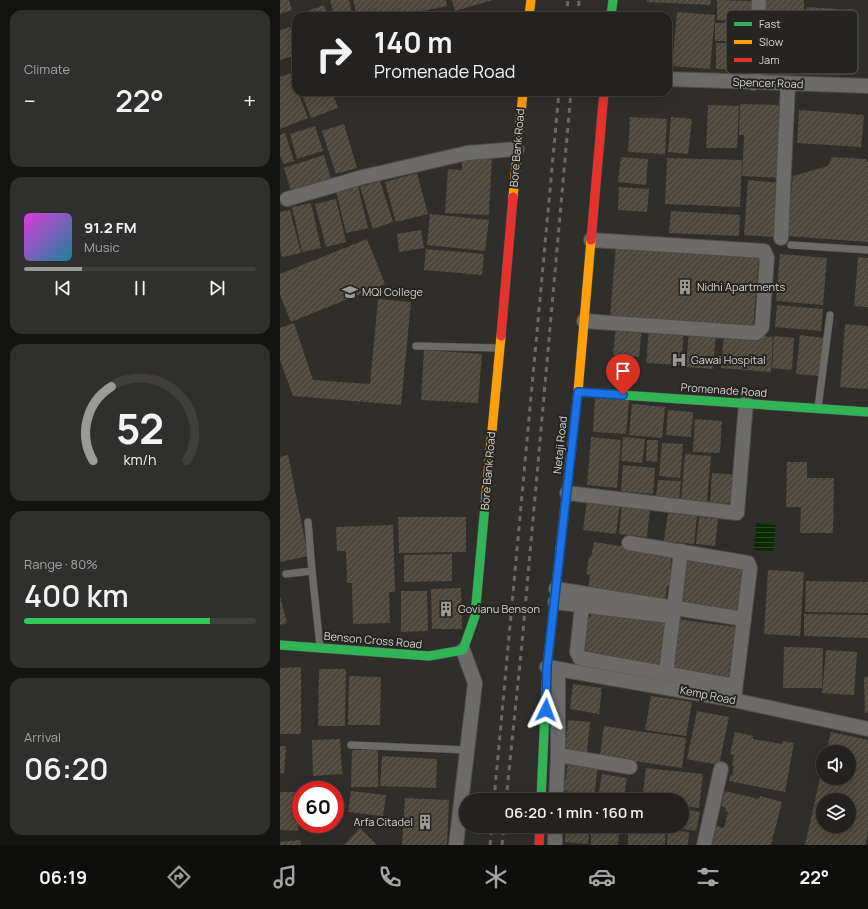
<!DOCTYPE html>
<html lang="en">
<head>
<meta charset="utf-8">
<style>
  body { margin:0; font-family:Manrope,sans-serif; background:#2f2f2d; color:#f1f3f6; height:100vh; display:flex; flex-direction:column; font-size:15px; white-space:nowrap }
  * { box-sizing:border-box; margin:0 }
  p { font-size:13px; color:#a3a4a5 }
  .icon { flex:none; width:22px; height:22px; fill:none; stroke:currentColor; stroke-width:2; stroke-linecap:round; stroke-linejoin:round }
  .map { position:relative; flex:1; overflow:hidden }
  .drawer { display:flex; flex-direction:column; gap:10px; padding:10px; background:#131312; width:280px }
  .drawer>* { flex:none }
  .top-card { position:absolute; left:12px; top:12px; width:380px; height:84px; border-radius:12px; box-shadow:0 4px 16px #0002,0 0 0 1px #403f3e; background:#232220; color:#f1f3f6; overflow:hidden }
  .buttons { position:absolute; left:536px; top:745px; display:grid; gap:8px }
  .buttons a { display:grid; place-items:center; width:40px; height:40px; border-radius:50%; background:#232220; box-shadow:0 4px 16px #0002,0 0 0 1px #403f3e; font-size:20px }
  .speed { position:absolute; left:12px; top:781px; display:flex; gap:8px; font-size:20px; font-weight:700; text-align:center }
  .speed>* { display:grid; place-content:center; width:52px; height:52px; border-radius:50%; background:#232220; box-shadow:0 4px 16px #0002,0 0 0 1px #403f3e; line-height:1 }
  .speed .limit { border:6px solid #d22; background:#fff; color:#111 }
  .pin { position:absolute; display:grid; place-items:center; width:34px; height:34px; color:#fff; margin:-41px -17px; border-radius:50% 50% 50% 0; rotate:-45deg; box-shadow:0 0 4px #0007 }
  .pin .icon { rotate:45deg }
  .me { position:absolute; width:44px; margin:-22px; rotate:3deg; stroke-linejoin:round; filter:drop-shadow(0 0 3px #0008) }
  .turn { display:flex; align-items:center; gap:14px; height:84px; padding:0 16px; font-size:18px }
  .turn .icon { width:52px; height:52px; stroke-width:2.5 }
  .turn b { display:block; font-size:28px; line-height:34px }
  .big { font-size:30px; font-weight:600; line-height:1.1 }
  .drawer .tile { flex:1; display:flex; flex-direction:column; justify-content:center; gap:6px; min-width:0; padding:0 14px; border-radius:12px; background:#2f2f2d }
  .drawer .dial { align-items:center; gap:0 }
  .dial svg { height:104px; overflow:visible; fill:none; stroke:#403f3e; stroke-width:7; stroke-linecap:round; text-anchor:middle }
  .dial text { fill:#f1f3f6; stroke:none }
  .song { display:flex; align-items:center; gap:12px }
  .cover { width:48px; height:48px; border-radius:6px; background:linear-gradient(135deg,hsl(300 70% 55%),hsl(190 70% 35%)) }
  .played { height:4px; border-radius:2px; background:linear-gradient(90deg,#9b9a97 25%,#403f3e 25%) }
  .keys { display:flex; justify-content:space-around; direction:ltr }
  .heat { display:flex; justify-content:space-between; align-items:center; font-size:22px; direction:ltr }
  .charge { height:6px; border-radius:3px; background:linear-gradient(90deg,#34c759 80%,#403f3e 0) }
  .trip { position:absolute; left:179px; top:793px; width:230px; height:40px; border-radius:20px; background:#232220; box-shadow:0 4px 16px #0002,0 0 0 1px #403f3e; font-weight:600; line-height:40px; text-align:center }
  .dock { display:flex; height:64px; justify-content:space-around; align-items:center; background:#0e0e0d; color:#a3a4a5 }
  .dock .icon { width:28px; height:28px }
  .dock .selected { color:#9b9a97 }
  .dock b { font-size:18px; color:#f1f3f6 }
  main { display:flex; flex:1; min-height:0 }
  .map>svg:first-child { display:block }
  .water { fill:url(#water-rules) }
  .building { fill:url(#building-hatch); fill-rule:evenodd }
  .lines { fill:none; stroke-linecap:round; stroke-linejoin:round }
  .lane-casing { stroke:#4c4c4a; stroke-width:8 }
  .street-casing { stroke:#4c4c4a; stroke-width:16 }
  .fast-casing { stroke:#4c4c4a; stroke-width:10 }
  .slow-casing { stroke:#4c4c4a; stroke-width:10 }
  .jam-casing { stroke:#4c4c4a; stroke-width:10 }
  .lane { stroke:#6c6b69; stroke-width:7 }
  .street { stroke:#6c6b69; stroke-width:14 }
  .fast { stroke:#30b455; stroke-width:9 }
  .slow { stroke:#ff9f0a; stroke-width:9 }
  .jam { stroke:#e5322d; stroke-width:9 }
  .rail { stroke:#6b6a69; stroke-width:3; stroke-dasharray:5 5; stroke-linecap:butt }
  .route-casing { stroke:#114b97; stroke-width:10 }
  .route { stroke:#1a73e8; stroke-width:7 }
  .labels { text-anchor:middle; stroke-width:4; stroke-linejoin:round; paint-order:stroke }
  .street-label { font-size:11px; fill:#d5d4d1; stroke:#262521 }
  .poi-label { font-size:11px; fill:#d5d4d1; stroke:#262521; text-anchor:start }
  .key { fill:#262521; stroke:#5b5a56; stroke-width:1 }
  .key-label { font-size:11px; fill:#d5d4d1 }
</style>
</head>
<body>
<main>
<section class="drawer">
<div class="tile"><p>Climate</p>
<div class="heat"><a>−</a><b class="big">22°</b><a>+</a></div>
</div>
<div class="tile">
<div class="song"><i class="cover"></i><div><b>91.2 FM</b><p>Music</p></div></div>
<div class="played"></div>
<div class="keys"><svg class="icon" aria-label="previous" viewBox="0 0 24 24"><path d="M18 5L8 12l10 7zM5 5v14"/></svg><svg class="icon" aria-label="pause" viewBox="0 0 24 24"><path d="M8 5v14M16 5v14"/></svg><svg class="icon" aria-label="next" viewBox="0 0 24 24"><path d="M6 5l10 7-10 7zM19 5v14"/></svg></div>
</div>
<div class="tile dial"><svg viewBox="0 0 100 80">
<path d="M14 69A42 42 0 1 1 86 69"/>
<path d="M14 69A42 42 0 0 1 28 12" stroke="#9b9a97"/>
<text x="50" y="56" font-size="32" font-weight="700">52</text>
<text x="50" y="72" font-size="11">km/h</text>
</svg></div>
<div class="tile"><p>Range · 80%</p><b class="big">400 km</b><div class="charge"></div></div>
<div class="tile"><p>Arrival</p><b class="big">06:20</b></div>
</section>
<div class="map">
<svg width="588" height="845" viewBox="0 0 588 845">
  <defs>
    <pattern id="water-rules" width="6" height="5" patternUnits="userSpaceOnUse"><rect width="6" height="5" fill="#0c2904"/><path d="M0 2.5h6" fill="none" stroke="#2e4728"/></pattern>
    <pattern id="building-hatch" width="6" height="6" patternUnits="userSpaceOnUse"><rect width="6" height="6" fill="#4d473d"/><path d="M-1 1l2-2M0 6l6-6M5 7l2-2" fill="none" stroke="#666158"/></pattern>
  </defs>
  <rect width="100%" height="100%" fill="#2f2e2b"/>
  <!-- water -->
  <path class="water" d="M476,523L496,525L493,551L474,550Z"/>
  <!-- building -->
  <g class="building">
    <path d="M0,0H9L12,10L0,14Z"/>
    <path d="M50,0H69L73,16H54Z"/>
    <path d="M73,0H166L167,6L118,16H77Z"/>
    <path d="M172,0H213L175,11Z"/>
    <path d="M367,0H431L430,5L367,2Z"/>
    <path d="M437,0L472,1V21L437,20Z"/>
    <rect x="485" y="0" width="39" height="18"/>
    <path d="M44,5L48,16H13Z"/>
    <path d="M527,7L556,9L552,65L524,64Z"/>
    <path d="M341,12L377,13V16H341Z"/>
    <path d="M397,12L435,15L430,69L392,66Z"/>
    <rect x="435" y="23" width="35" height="18"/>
    <path d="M10,27L16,47V55L0,60V30Z"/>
    <rect x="436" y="43" width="34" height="26"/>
    <path d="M10,73L16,88V92H18L28,118L0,129V77Z"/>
    <path d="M21,92H52L58,108L31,118Z"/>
    <path d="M460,104L501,105V178L462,176L464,135H459Z"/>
    <path d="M428,105L459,106L457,148H426Z"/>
    <path d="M519,110L584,115L581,147L517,143Z"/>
    <path d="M350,117L387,119L385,154L348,152Z"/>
    <path d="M391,117L412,119L408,154L388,152Z"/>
    <path d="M64,124L77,168L56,174L42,131Z"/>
    <path d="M35,126L43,151L17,159L10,134Z"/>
    <path d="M5,133L14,161L3,164L0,155V135Z"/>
    <path d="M44,155L51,179L11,191L4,168Z"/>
    <path d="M182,155L212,157L209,215L165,213L168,169L182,170Z"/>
    <path d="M341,157L368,159L366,185L338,182Z"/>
    <path d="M552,157L585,159L588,162V242L506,236L513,176L548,166Z"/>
    <path d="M387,158L462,160L460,207L385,204Z"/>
    <path d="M137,173L148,214L116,222L105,182Z"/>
    <path d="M468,180L501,183L496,237L464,235Z"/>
    <path d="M100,181L113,222L93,229L80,187Z"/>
    <path d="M78,186L88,228L66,233L56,191Z"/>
    <path d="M339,187L369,189L367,212L338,210Z"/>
    <path d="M56,199L66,242L46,247L35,204Z"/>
    <path d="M31,203L41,248L22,252L12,207Z"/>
    <path d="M10,210L21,253L2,257L0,248V212Z"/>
    <path d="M391,211L460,215L459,236L389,233Z"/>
    <path d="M150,214L209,220L205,251L147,245Z"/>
    <path d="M141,230L144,248L119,252L117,234Z"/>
    <path d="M87,239L105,284L11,322L0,295V274Z"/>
    <path d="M336,244L479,255L473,329L330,318Z"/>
    <path d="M146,249L204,254L202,275L144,270Z"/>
    <path d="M500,254L547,258L543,305L496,301Z"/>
    <path d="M578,257L588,258V307L574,306Z"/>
    <path d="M98,299L131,302L121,405L13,396L0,360V328L14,323L33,380L90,384Z"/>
    <path d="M497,305L543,309L541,331L495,327Z"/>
    <path d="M565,324L588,326V389L560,387Z"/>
    <path d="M336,325L362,327L359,357L333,355Z"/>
    <path d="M369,328L404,330L401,365L366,363Z"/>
    <path d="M409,330L436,332L433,369L406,367Z"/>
    <path d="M444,334L493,337L491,372L441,368Z"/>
    <path d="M520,335L544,338L540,376L516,374Z"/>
    <path d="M494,336L514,338L512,370L492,368Z"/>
    <path d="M144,350L202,354L198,403L141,400Z"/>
    <path d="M315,397L349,400L346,434L313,432Z"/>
    <path d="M352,404L385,407L382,438L349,435Z"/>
    <path d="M388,410L413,412L411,437L386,435Z"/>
    <path d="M415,419L442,421L440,453L413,452Z"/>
    <path d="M311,437L341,440L337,488L307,485Z"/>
    <path d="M343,437L365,439L362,463L341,461Z"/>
    <path d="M367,440H378L377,462L366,461Z"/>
    <path d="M382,443L403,444L400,478L379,476Z"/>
    <path d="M405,454L431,456L427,502L401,501Z"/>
    <path d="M8,455L28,556L0,562V457Z"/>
    <path d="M507,462H527V478H554L553,533H520L521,507H506Z"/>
    <path d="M343,465L375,468L373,494L341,491Z"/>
    <path d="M432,473L458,475L455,504L430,502Z"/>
    <path d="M378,480L401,481L399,498L376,496Z"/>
    <path d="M307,499L340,503L336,534L303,530Z"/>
    <path d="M342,504L370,508L367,537L339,534Z"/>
    <path d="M388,513L417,516L414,544L384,541Z"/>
    <path d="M118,517H186V552L119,553Z"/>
    <path d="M419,517L438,519L435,546L416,544Z"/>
    <path d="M113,525L115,592H109L110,623L73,624L72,583H67L66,551H57L56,527Z"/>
    <path d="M314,542L392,554L390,569H393L390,586H387L385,602L308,591L310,575L306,574L309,557H311Z"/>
    <path d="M172,554V581L124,582V555Z"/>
    <path d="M404,556L467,564L459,616L397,608Z"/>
    <path d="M488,570L524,572L520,636L484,634Z"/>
    <path d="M526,581L588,582V613L525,612Z"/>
    <path d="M181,588L182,629H152L151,589Z"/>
    <path d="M121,591H147L148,631L121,632Z"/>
    <path d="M0,597L7,623L0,625Z"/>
    <path d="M312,608L387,619L380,669L304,658L306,645L299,644L304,616L310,617Z"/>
    <path d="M524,614L588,615V638L524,636Z"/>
    <path d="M397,619L456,627L448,680L389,672Z"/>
    <path d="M504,647L543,648L542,688H503Z"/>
    <path d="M546,650L577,652L574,695L542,693Z"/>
    <path d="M21,667V734H0V668Z"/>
    <path d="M39,669H66L65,726H38Z"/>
    <path d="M69,676L101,677L100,725H68Z"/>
    <path d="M584,677H588V713H585Z"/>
    <path d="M293,684L322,688L319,714L290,709Z"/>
    <path d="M371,696L412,702L406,736L365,730Z"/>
    <path d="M417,711L449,717L439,765L407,759Z"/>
    <path d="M288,720L310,722L307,752L285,750Z"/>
    <path d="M324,726L406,738L402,768L320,756Z"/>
    <path d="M455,732L473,736V739L502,744L503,741L514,743L505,792L449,781L450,775L452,776L454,766L452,765L454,755L450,754Z"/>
    <path d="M551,732L588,740V833L585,845H525L542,769L543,778H569V752H546ZM543,800H569V826H543Z"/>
    <path d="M60,739L62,774L33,776L32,740Z"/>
    <path d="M0,746H6L4,774L0,773Z"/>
    <path d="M72,750H98V787H71Z"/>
    <path d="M102,756L157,759L156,788L100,786Z"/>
    <path d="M288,762L318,767L314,795L284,791Z"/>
    <path d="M366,768L423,774L419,808L402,806V800H362Z"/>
    <path d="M322,774L347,778L344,796L319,792Z"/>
    <path d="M71,791L106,795L103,816L68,812Z"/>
    <path d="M445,791L479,799L480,796L502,802L491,845H427L428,842L432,843L434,837L430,836L433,825L444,828L448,812L445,811L446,808L441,806Z"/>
    <path d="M0,792H19L18,831L0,830Z"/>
    <path d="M284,794L314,796L313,800H284Z"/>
    <path d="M125,798L169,800L167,845H122Z"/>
    <path d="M402,809L420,812L416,831L391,827L402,826Z"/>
    <path d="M286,826H310L308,844L285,842Z"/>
    <path d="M348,826H386L385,845H348Z"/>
    <path d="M80,828L97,845H64Z"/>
    <path d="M388,830L409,832L408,845H387Z"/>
    <path d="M311,833H339L338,845H311Z"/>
    <path d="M20,840L21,845H0V842Z"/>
  </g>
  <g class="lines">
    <defs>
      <g id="lane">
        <path d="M511,245L588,250"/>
        <path d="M136,346L219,348"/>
        <path d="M538,408L550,315"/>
        <path d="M28,522L32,571"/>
        <path d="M6,574L32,571L40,646"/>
        <path d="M71,745L187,750"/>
      </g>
      <g id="street">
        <path d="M388,79L588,86"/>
        <path d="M473,83L479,0"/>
        <path d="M7,199L83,177L187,153L237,149"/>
        <path d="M501,238L508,83"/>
        <path d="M304,321L475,333L478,332L482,327L487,258L484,251L311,240"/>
        <path d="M287,493L457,513L466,403"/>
        <path d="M349,543L468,563L470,568L454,700"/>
        <path d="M276,589L464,619"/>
        <path d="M275,602L389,616"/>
        <path d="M302,606L297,652L300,658L455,686"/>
        <path d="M267,667L444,698L588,729"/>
        <path d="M386,673L401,551"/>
        <path d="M278,755L350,767"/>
        <path d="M276,800L278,755V669"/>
        <path d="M176,845L195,683L183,650"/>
        <path d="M275,845V826"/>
        <path d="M424,845L441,769"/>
      </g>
      <g id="fast">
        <path d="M331,16L333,0"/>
        <path d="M298,392L588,412"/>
        <path d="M0,645L149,656L183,650L195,616L206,494"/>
        <path d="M261,800L267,667L280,550"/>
      </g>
      <g id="slow">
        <path d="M249,16L251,0"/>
        <path d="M233,197L243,92"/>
        <path d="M206,494L221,336"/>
        <path d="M280,550L298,392L311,240"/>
      </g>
      <g id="jam">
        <path d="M311,240L324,92"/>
        <path d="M221,336L233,197"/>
        <path d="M259,845L260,826"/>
      </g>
    </defs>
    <!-- lane casing -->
    <use href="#lane" class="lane-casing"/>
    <!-- street casing -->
    <use href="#street" class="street-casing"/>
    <!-- fast casing -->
    <use href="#fast" class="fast-casing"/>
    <!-- slow casing -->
    <use href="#slow" class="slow-casing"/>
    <!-- jam casing -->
    <use href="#jam" class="jam-casing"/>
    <!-- lane -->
    <use href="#lane" class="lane"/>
    <!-- street -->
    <use href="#street" class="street"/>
    <!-- fast -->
    <use href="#fast" class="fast"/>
    <!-- slow -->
    <use href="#slow" class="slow"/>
    <!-- jam -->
    <use href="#jam" class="jam"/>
    <!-- rail -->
    <g class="rail">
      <path d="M286,16L288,0"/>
      <path d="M298,16L299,0"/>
      <path d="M214,800L279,92"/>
      <path d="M226,800L242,643L291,92"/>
      <path d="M210,845L212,826"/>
      <path d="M222,845L224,826"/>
    </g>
  </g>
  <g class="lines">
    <defs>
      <path id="route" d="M266,710L267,667L298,392L343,395"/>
    </defs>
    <!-- route casing -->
    <use href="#route" class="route-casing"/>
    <!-- route -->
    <use href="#route" class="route"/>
  </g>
  <!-- icons -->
  <defs>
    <symbol id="building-bare" viewBox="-9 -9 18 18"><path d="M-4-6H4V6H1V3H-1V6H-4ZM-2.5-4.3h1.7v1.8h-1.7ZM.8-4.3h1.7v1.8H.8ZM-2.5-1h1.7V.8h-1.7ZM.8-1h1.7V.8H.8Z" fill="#9b9a97" stroke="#262521" stroke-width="2.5" paint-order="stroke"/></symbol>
    <symbol id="university-bare" viewBox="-9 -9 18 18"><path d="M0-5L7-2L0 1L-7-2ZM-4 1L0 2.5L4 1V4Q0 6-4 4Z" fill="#9b9a97" stroke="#262521" stroke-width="2.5" paint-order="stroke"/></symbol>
    <symbol id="hospital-bare" viewBox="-9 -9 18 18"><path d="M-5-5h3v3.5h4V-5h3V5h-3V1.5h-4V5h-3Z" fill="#9b9a97" stroke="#262521" stroke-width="2.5" paint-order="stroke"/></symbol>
  </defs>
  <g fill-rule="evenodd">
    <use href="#building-bare" x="394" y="276" width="22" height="22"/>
    <use href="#university-bare" x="59" y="281" width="22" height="22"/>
    <use href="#hospital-bare" x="388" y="349" width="22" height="22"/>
    <use href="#building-bare" x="155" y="598" width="22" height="22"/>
    <use href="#building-bare" x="134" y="811" width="22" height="22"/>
  </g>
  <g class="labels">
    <!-- street labels -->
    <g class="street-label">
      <text transform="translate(488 83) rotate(2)" y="4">Spencer Road</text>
      <text transform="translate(237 148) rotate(-85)" y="4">Bore Bank Road</text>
      <text transform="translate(444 390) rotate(4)" y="4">Promenade Road</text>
      <text transform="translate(280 445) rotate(-84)" y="4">Netaji Road</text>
      <text transform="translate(208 471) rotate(-85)" y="4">Bore Bank Road</text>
      <text transform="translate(93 640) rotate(5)" y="4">Benson Cross Road</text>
      <text transform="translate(428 695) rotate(11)" y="4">Kemp Road</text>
    </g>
    <!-- poi labels -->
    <g class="poi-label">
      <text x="417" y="291">Nidhi Apartments</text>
      <text x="82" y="296">MQI College</text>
      <text x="411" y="364">Gawai Hospital</text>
      <text x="178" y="613">Govianu Benson</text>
      <text x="133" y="826" text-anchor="end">Arfa Citadel</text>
    </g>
  </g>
  <!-- legend -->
  <rect x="446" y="10" width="132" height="64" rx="6" class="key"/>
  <rect x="454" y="22" width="18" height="4" fill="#30b455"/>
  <rect x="454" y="40" width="18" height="4" fill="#ff9f0a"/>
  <rect x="454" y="58" width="18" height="4" fill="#e5322d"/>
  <g class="key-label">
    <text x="479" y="28">Fast</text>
    <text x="479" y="46">Slow</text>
    <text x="479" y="64">Jam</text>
  </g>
</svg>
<div class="buttons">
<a><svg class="icon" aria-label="sound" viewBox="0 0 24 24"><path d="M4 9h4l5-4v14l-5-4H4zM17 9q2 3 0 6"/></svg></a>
<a><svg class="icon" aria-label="layers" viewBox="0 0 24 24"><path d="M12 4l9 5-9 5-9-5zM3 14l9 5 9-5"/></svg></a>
</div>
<div class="speed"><div class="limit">60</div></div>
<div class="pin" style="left:343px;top:395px;background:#d93025"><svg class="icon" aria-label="arrive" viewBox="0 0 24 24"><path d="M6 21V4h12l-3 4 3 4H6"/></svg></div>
<svg class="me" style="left:266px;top:710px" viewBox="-20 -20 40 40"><path d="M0-17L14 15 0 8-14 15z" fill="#1a73e8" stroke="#fff" stroke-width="4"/></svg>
<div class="trip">06:20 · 1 min · 160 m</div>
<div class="top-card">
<div class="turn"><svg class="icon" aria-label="right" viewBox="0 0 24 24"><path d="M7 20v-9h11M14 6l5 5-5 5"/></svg><div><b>140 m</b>Promenade Road</div></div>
</div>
</div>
</main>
<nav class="dock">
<b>06:19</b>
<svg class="icon selected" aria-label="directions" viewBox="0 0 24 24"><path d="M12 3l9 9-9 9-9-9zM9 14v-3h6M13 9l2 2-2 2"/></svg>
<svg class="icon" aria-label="music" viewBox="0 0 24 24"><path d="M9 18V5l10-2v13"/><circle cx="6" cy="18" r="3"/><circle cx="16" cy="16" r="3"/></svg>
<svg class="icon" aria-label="phone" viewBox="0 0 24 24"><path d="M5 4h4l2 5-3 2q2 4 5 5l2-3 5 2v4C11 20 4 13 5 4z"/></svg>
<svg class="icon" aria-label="climate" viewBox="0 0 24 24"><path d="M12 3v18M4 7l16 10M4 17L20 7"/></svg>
<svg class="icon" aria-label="car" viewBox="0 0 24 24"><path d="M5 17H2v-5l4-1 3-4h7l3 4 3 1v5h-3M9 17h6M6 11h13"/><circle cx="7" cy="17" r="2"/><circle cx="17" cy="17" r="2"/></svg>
<svg class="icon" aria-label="filters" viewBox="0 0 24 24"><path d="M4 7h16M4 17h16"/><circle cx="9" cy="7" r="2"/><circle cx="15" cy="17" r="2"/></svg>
<b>22°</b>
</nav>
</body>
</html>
